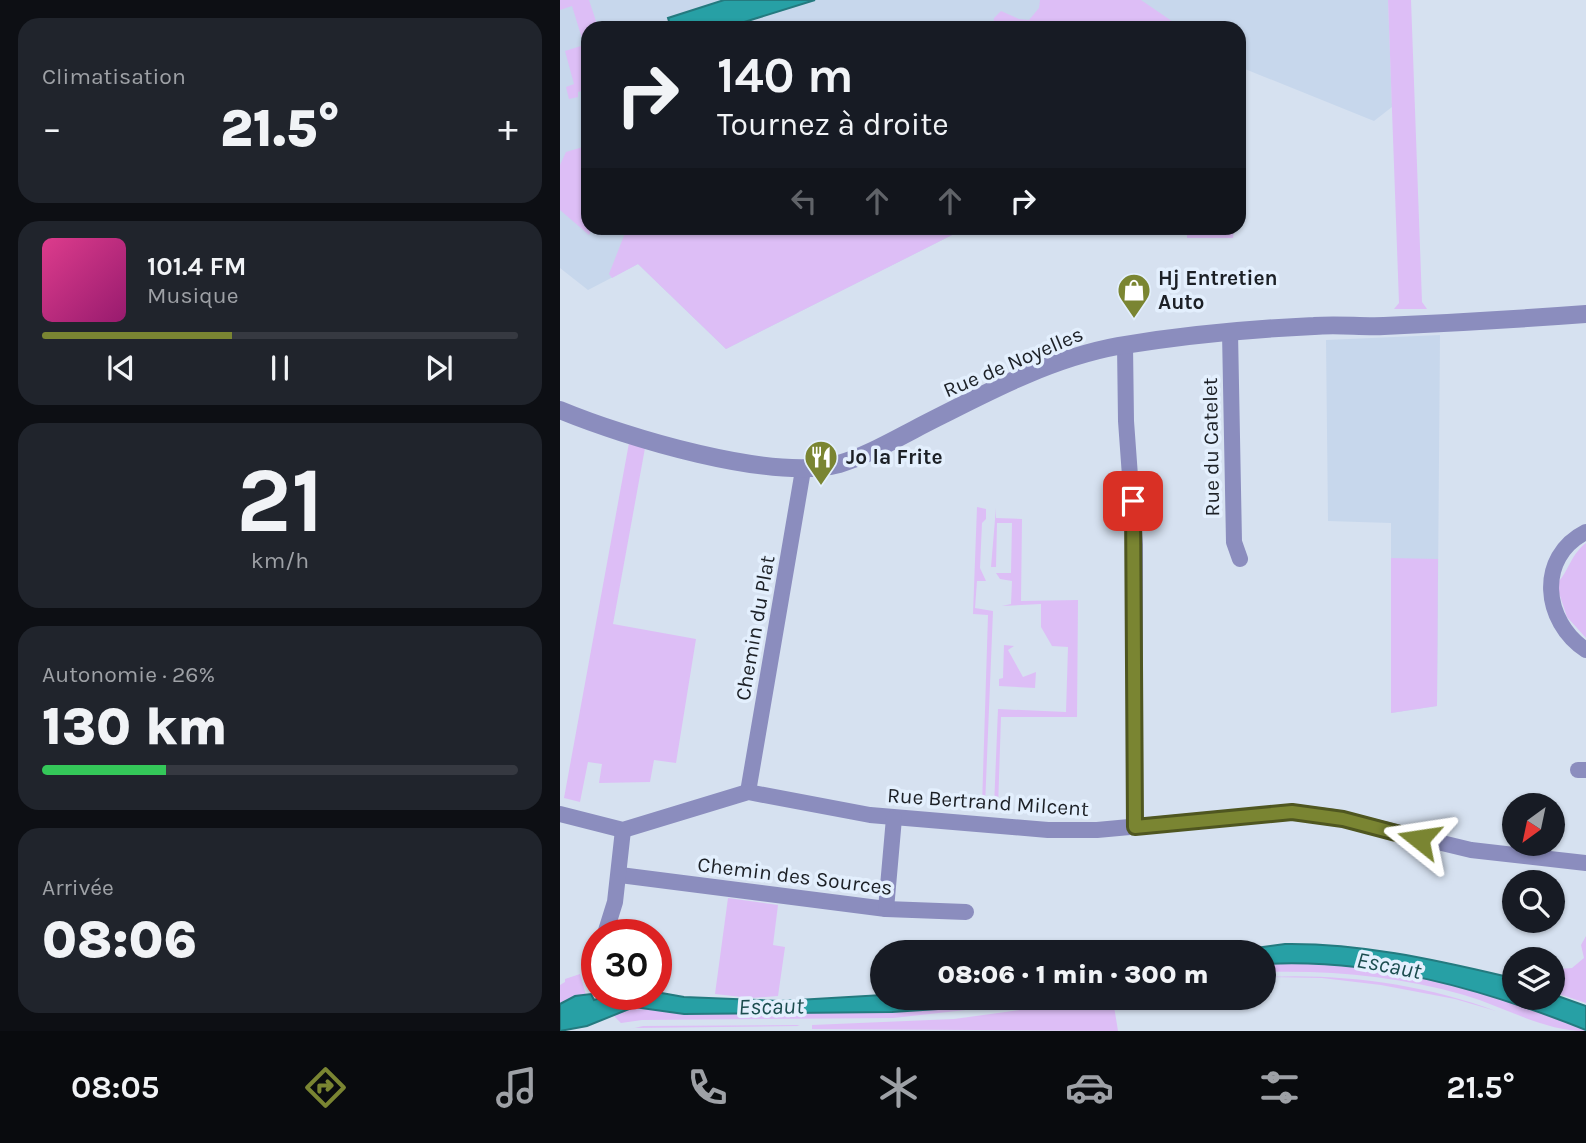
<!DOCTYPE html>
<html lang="fr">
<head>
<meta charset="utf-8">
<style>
  body { margin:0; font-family:Karla,sans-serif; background:#20242c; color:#f1f3f6; height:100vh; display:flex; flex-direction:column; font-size:26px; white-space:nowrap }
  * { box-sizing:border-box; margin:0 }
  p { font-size:23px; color:#9ea1a6 }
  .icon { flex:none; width:38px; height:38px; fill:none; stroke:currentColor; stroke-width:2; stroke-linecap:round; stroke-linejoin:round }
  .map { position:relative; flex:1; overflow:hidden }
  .panel { display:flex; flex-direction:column; gap:18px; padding:18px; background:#0d0f14; width:560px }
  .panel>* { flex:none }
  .hud { position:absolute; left:21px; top:21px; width:665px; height:214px; border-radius:21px; box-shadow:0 2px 5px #0004; background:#171b24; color:#f1f3f6; overflow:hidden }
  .needle { width:46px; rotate:213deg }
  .buttons { position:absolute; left:942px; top:793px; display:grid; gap:14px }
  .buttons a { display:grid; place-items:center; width:63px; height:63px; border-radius:50%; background:#171b24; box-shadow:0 2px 5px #0004; font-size:35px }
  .speed { position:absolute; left:21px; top:919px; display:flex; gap:14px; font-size:35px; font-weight:700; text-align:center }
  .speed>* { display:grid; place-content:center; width:91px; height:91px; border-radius:50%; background:#171b24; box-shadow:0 2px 5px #0004; line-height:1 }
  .speed .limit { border:10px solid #d22; background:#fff; color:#111 }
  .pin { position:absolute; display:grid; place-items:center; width:60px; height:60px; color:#fff; margin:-30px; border-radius:14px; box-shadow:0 4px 10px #0006 }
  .me { position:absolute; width:77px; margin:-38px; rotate:285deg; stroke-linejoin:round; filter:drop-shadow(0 0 5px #0008) }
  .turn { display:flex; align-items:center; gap:24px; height:147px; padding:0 21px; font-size:32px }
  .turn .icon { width:91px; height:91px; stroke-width:2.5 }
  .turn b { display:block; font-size:49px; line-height:60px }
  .lanes { display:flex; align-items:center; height:66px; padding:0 21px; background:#0003; justify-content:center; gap:35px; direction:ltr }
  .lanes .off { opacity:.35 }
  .big { font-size:52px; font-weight:800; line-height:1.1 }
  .panel .card { flex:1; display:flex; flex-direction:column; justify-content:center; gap:10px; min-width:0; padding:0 24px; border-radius:21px; background:#20242c }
  .panel .dial { align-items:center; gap:0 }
  .dial b { font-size:91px; line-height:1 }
  .song { display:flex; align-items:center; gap:21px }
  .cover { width:84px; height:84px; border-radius:10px; background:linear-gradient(135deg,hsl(330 70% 55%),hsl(320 70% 35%)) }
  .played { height:7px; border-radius:4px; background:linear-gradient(90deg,#7a8532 40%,#363941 40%) }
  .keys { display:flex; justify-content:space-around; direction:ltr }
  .heat { display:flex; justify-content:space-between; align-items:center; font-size:38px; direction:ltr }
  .charge { height:10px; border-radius:5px; background:linear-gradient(90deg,#34c759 26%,#363941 0) }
  .trip { position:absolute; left:310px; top:940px; width:406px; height:70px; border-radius:35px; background:#171b24; box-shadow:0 2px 5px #0004; font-weight:800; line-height:70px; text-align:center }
  .dock { display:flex; height:112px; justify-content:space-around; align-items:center; background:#090b0e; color:#9ea1a6 }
  .dock .icon { width:49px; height:49px }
  .dock .selected { color:#7a8532 }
  .dock b { font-size:32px; color:#f1f3f6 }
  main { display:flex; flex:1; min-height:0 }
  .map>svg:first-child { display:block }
  .built { fill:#c7d7ec }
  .green { fill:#ddbef6 }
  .water { fill:#27a0a5; stroke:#247a7f; stroke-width:2 }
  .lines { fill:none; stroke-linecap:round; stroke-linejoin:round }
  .minor { stroke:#8b8dbe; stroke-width:16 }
  .tertiary { stroke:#8b8dbe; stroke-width:18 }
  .route-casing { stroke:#4f5620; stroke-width:18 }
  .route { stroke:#7a8532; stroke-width:12 }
  .labels { text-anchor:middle; stroke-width:7; stroke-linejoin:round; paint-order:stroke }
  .poi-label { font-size:21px; font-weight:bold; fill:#1c2026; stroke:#e3effd; text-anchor:start }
  .street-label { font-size:21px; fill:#1c2026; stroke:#e3effd }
  .water-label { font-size:23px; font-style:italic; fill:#1c4d4f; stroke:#e3effd }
</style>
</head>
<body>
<main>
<section class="panel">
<div class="card"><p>Climatisation</p>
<div class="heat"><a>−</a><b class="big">21.5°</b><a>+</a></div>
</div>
<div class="card">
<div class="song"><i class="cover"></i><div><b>101.4 FM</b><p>Musique</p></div></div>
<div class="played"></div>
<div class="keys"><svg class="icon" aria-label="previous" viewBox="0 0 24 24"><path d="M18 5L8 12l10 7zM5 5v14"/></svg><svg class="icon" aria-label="pause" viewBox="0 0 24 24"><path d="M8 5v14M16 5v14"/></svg><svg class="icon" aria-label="next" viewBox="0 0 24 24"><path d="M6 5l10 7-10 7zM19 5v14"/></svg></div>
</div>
<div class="card dial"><b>21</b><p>km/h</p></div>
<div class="card"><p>Autonomie · 26%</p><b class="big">130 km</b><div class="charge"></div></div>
<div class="card"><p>Arrivée</p><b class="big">08:06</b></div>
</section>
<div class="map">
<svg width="1026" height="1031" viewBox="0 0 1026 1031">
  <rect width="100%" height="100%" fill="#d6e1f0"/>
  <!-- built -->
  <g class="built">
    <path d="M0,0H828L832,107L814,121L680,67L679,90V28H28V228H406L166,349L78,264L28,290L0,268Z"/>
    <path d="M880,335L877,706L831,713V523L768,521L766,340Z"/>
  </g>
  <!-- green -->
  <g class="green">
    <path d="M0,0H29L38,27L54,22L56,28H28V89L18,92V97L9,99L6,87L14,84L5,51L24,45L12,6L0,10Z"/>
    <path d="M480,0H581L622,28H433L434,18L441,11L459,19L469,20L479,8Z"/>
    <path d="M828,0H851L862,302L867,309H834L839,303Z"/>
    <path d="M26,146L28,228H32L29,235L0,210V165L6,152Z"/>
    <path d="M67,228H406L166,349L78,264L52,278L49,274Z"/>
    <path d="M627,228H674L673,238H627Z"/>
    <path d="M69,443L85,448L53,624L136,639L116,763L94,760L90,782L39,783L42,764L28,762L20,802L4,798Z"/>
    <path d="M417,507L426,509V519L422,523L420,568L426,581H417L415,608L433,611L425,806H422L428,615L413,614Z"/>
    <path d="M436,508V518L462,519L461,601L518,600L517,717H441L438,808L434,807L438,709L506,712L508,647L492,646L481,627V604L442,606L451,604L452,581L440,579L436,573H451L452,523H437L436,567H431Z"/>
    <path d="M1026,543V638L1007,617L996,584C1008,574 1010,555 1026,543Z"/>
    <path d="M831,558L878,559L877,706L831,713Z"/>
    <path d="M444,645L454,646L448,650L463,677L476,672L475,688L439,686V679L443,678Z"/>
    <path d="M168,898L218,905L213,945L225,947L218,996L191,998L155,994Z"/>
    <path d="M1026,936V1003L993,992L992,973L998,969L1012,968L1024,958L1021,945Z"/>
    <path d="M704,964C798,959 900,979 987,1014C1000,1019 1016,1024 1026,1031C983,1031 945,1007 904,995C840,976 770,970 704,972Z"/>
    <path d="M20,974L26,995L15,996L0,1004V985L5,982V979Z"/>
    <path d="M704,977C780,973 864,984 936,1011L895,999L821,985L762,978Z"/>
    <path d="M473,998H516L333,1018L82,1020L61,1023L54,1016L66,1009L84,1007L124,1014L332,1012L409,1007Z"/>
    <path d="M549,998H565L553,1000L558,1031L252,1029V1025L394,1019Z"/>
    <path d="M237,1025L240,1026L75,1028L62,1031L83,1026Z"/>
  </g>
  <!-- water -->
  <g class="water">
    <path d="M164,0H255L165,28H111L108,18Z"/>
    <path d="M725,944C799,943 872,959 944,976L954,980V998H992V994L1026,1006V1030C923,989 815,958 704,964V952H666Z"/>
    <path d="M96,992L124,997L220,1001L322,995V998H473L409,1007L332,1012L124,1014L74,1007L27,1026L0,1031V1004L15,996L31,994L34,1000L53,994Z"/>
  </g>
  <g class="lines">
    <!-- minor -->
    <g class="minor">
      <path d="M670,332L674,542L680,559"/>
      <path d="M565,345L566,421L575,545V827"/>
      <path d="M1026,532C976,557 983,622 1026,650"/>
      <path d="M1018,770H1026"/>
      <path d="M188,792L243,470"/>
      <path d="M0,814L63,830L188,792L310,815L488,830H537L732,812L774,817L911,850L1026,863"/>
      <path d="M60,875L326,909L406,912"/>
      <path d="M326,909L334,818"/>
      <path d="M45,934L55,902L63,830"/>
    </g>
    <!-- tertiary -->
    <path class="tertiary" d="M0,410C65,437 212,482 279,464C306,456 332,441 357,428C420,396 487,359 558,346C623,335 689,329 754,326C778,324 801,327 824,326C891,323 959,319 1026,314"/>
  </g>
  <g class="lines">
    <defs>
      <path id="route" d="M573,501L575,827L732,812L783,819L859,839"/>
    </defs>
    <!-- route casing -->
    <use href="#route" class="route-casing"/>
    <!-- route -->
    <use href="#route" class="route"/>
  </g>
  <!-- icons -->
  <defs>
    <symbol id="shop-pin" viewBox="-11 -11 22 30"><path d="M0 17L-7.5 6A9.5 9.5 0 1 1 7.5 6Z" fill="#7a8532" stroke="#e3effd"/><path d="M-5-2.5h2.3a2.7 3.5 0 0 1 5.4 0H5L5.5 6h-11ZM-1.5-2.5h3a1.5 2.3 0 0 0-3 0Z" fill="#fff"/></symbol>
    <symbol id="restaurant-pin" viewBox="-11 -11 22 30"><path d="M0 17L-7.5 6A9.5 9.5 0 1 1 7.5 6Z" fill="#7a8532" stroke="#e3effd"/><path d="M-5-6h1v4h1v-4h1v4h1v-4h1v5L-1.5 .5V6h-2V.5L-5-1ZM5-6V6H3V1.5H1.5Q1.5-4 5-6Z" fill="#fff"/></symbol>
  </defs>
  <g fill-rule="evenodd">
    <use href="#shop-pin" x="555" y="271" width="38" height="52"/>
    <use href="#restaurant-pin" x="242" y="438" width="38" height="52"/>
  </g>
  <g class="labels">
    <!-- poi labels -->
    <g class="poi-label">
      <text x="598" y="285">Hj Entretien<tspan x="598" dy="24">Auto</tspan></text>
      <text x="286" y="464">Jo la Frite</text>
    </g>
    <!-- street labels -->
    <g class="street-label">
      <text transform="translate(453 362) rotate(-23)" y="7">Rue de Noyelles</text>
      <text transform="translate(651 447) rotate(-91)" y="7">Rue du Catelet</text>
      <text transform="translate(195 628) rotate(-80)" y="7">Chemin du Plat</text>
      <text transform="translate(428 802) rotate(4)" y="7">Rue Bertrand Milcent</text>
      <text transform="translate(235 876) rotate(7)" y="7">Chemin des Sources</text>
    </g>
    <!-- water labels -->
    <g class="water-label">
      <text transform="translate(829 965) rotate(11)" y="8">Escaut</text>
      <text transform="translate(211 1006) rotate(-1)" y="8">Escaut</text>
    </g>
  </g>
</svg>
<div class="buttons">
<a><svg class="needle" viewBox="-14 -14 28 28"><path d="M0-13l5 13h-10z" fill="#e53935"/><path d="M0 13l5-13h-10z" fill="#9ea1a6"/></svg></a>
<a><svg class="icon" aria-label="search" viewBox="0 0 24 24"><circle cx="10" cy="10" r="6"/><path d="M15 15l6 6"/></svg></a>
<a><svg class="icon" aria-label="layers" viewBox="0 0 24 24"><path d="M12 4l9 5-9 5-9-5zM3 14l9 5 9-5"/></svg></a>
</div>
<div class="speed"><div class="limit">30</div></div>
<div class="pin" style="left:573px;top:501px;background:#d93025"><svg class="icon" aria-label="arrive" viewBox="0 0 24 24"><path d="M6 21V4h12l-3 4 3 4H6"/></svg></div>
<svg class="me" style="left:859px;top:839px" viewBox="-20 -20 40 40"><path d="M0-17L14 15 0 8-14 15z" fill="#7a8532" stroke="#fff" stroke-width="4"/></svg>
<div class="trip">08:06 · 1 min · 300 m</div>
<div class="hud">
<div class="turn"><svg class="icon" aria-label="right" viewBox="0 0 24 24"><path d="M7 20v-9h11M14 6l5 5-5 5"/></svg><div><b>140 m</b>Tournez à droite</div></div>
<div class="lanes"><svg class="icon off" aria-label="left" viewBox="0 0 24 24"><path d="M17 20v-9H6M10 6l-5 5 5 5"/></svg><svg class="icon off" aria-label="ahead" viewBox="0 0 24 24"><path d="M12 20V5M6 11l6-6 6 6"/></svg><svg class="icon off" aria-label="ahead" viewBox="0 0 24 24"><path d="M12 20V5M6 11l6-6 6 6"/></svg><svg class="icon" aria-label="right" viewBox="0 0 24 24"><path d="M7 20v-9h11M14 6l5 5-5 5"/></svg></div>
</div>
</div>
</main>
<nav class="dock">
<b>08:05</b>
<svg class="icon selected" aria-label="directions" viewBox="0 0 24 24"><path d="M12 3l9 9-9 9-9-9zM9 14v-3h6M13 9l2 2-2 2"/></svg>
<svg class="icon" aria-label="music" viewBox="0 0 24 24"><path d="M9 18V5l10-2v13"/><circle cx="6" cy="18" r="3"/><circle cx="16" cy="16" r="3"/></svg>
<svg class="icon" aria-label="phone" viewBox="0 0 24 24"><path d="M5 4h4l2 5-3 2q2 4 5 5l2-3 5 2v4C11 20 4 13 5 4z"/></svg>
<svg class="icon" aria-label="climate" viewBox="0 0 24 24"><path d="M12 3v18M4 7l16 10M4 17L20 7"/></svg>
<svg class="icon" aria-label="car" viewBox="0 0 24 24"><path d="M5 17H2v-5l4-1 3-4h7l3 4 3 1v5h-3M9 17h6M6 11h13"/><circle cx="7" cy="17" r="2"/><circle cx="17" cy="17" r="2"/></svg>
<svg class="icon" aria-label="filters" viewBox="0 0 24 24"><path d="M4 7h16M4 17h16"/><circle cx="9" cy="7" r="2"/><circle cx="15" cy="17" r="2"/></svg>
<b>21.5°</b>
</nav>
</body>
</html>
